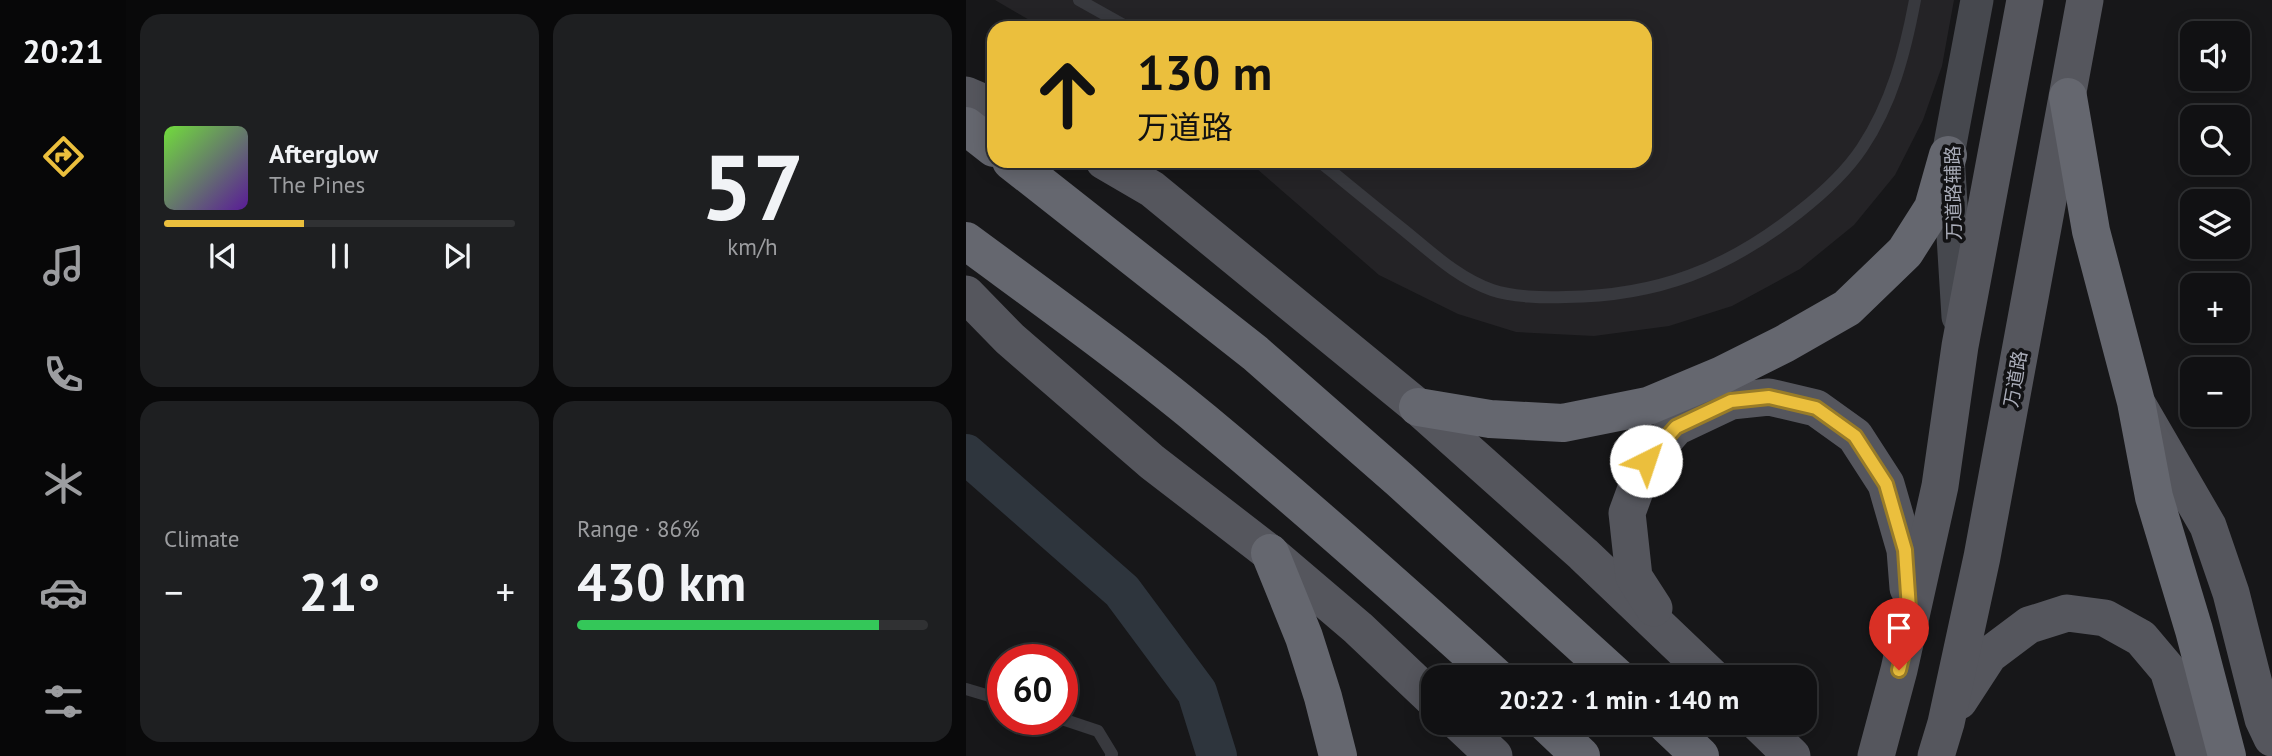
<!DOCTYPE html>
<html lang="en">
<head>
<meta charset="utf-8">
<style>
  body { margin:0; font-family:"PT Sans","Noto Sans SC",sans-serif; background:#1e1f21; color:#f1f3f6; height:100vh; display:flex; flex-direction:column; font-size:26px; white-space:nowrap }
  * { box-sizing:border-box; margin:0 }
  p { font-size:23px; color:#9c9da0 }
  .icon { flex:none; width:38px; height:38px; fill:none; stroke:currentColor; stroke-width:2; stroke-linecap:round; stroke-linejoin:round }
  .map { position:relative; flex:1; overflow:hidden }
  .sheet { display:flex; flex-direction:column; gap:14px; padding:14px; background:#09090a; width:840px }
  .sheet>* { flex:none }
  .guide { position:absolute; left:21px; top:21px; width:665px; height:147px; border-radius:21px; box-shadow:0 4px 18px #0003,0 0 0 2px #303133; background:#ebbf3d; color:#111; overflow:hidden }
  .tools { position:absolute; left:1214px; top:21px; display:grid; gap:14px }
  .tools a { display:grid; place-items:center; width:70px; height:70px; border-radius:14px; background:#111113; box-shadow:0 4px 18px #0003,0 0 0 2px #303133; font-size:35px }
  .speed { position:absolute; left:21px; top:644px; display:flex; gap:14px; font-size:35px; font-weight:700; text-align:center }
  .speed>* { display:grid; place-content:center; width:91px; height:91px; border-radius:50%; background:#111113; box-shadow:0 4px 18px #0003,0 0 0 2px #303133; line-height:1 }
  .speed .limit { border:10px solid #d22; background:#fff; color:#111 }
  .pin { position:absolute; display:grid; place-items:center; width:60px; height:60px; color:#fff; margin:-72px -30px; border-radius:50% 50% 50% 0; rotate:-45deg; box-shadow:0 0 7px #0007 }
  .pin .icon { rotate:45deg }
  .me { position:absolute; width:77px; margin:-38px; rotate:41deg; stroke-linejoin:round; filter:drop-shadow(0 0 5px #0008) }
  .turn { display:flex; align-items:center; gap:24px; height:147px; padding:0 35px; font-size:32px }
  .turn .icon { width:91px; height:91px; stroke-width:2.5 }
  .turn b { display:block; font-size:49px; line-height:60px }
  .big { font-size:52px; font-weight:600; line-height:1.1 }
  .sheet .tile { flex:1; display:flex; flex-direction:column; justify-content:center; gap:10px; min-width:0; padding:0 24px; border-radius:21px; background:#1e1f21 }
  .sheet .dial { align-items:center; gap:0 }
  .dial b { font-size:91px; line-height:1 }
  .song { display:flex; align-items:center; gap:21px }
  .cover { width:84px; height:84px; border-radius:10px; background:linear-gradient(135deg,hsl(100 70% 55%),hsl(270 70% 35%)) }
  .played { height:7px; border-radius:4px; background:linear-gradient(90deg,#ebbf3d 40%,#303133 40%) }
  .keys { display:flex; justify-content:space-around; direction:ltr }
  .heat { display:flex; justify-content:space-between; align-items:center; font-size:38px; direction:ltr }
  .charge { height:10px; border-radius:5px; background:linear-gradient(90deg,#34c759 86%,#303133 0) }
  .sheet .tiles { flex:1; display:grid; gap:14px; grid-template-columns:repeat(2,1fr) }
  .trip { position:absolute; left:455px; top:665px; width:396px; height:70px; border-radius:21px; background:#111113; box-shadow:0 4px 18px #0003,0 0 0 2px #303133; font-weight:600; line-height:70px; text-align:center }
  main { display:flex; flex:1; min-height:0 }
  .menu { display:flex; flex-direction:column; width:126px; justify-content:space-around; align-items:center; background:#070708; color:#9c9da0 }
  .menu .icon { width:49px; height:49px }
  .menu .active { color:#ebbf3d }
  .menu b { font-size:32px; color:#f1f3f6 }
  .map>svg:first-child { display:block }
  .built { fill:#242326 }
  .lines { fill:none; stroke-linecap:round; stroke-linejoin:round }
  .river { stroke:#2e353d; stroke-width:40 }
  .lane { stroke:#38393e; stroke-width:12 }
  .secondary { stroke:#46484e; stroke-width:33 }
  .primary { stroke:#55565d; stroke-width:37 }
  .highway { stroke:#65676f; stroke-width:38 }
  .route-casing { stroke:#997c28; stroke-width:18 }
  .route { stroke:#ebbf3d; stroke-width:12 }
  .labels { text-anchor:middle; stroke-width:7; stroke-linejoin:round; paint-order:stroke }
  .street-label { font-size:19px; fill:#aaadb9; stroke:#121214 }
</style>
</head>
<body>
<main>
<nav class="menu">
<b>20:21</b>
<svg class="icon active" aria-label="directions" viewBox="0 0 24 24"><path d="M12 3l9 9-9 9-9-9zM9 14v-3h6M13 9l2 2-2 2"/></svg>
<svg class="icon" aria-label="music" viewBox="0 0 24 24"><path d="M9 18V5l10-2v13"/><circle cx="6" cy="18" r="3"/><circle cx="16" cy="16" r="3"/></svg>
<svg class="icon" aria-label="phone" viewBox="0 0 24 24"><path d="M5 4h4l2 5-3 2q2 4 5 5l2-3 5 2v4C11 20 4 13 5 4z"/></svg>
<svg class="icon" aria-label="climate" viewBox="0 0 24 24"><path d="M12 3v18M4 7l16 10M4 17L20 7"/></svg>
<svg class="icon" aria-label="car" viewBox="0 0 24 24"><path d="M5 17H2v-5l4-1 3-4h7l3 4 3 1v5h-3M9 17h6M6 11h13"/><circle cx="7" cy="17" r="2"/><circle cx="17" cy="17" r="2"/></svg>
<svg class="icon" aria-label="filters" viewBox="0 0 24 24"><path d="M4 7h16M4 17h16"/><circle cx="9" cy="7" r="2"/><circle cx="15" cy="17" r="2"/></svg>
</nav>
<section class="sheet">
<div class="tiles">
<div class="tile">
<div class="song"><i class="cover"></i><div><b>Afterglow</b><p>The Pines</p></div></div>
<div class="played"></div>
<div class="keys"><svg class="icon" aria-label="previous" viewBox="0 0 24 24"><path d="M18 5L8 12l10 7zM5 5v14"/></svg><svg class="icon" aria-label="pause" viewBox="0 0 24 24"><path d="M8 5v14M16 5v14"/></svg><svg class="icon" aria-label="next" viewBox="0 0 24 24"><path d="M6 5l10 7-10 7zM19 5v14"/></svg></div>
</div>
<div class="tile dial"><b>57</b><p>km/h</p></div>
<div class="tile"><p>Climate</p>
<div class="heat"><a>−</a><b class="big">21°</b><a>+</a></div>
</div>
<div class="tile"><p>Range · 86%</p><b class="big">430 km</b><div class="charge"></div></div>
</div>
</section>
<div class="map">
<svg width="1306" height="756" viewBox="0 0 1306 756">
  <rect width="100%" height="100%" fill="#171719"/>
  <!-- built -->
  <path class="built" d="M29,0H988L976,66L957,120L929,175L888,225L834,269L766,306L703,326L628,336L550,332L492,314L413,275L282,161H679V28H77Z"/>
  <g class="lines">
    <!-- river -->
    <path class="river" d="M0,454L156,591L231,692L251,756"/>
    <!-- lane -->
    <g class="lane">
      <path d="M113,0L163,28"/>
      <path d="M353,161C381,184 410,208 439,231C466,253 492,278 526,290C546,297 578,298 600,297C692,296 761,269 833,212C856,194 880,172 896,148C926,103 939,53 949,0"/>
      <path d="M0,689L37,700"/>
      <path d="M96,719L132,731L146,754L145,756"/>
    </g>
    <!-- secondary -->
    <path class="secondary" d="M992,317L982,155L1011,0"/>
    <!-- primary -->
    <g class="primary">
      <path d="M0,95L28,107"/>
      <path d="M138,161L186,189L452,407L617,554L746,677"/>
      <path d="M0,294L44,339L186,462L304,553L392,628L467,699"/>
      <path d="M1173,407L1242,526L1265,593L1297,719L1306,738"/>
      <path d="M688,608L668,577L661,513L680,461L710,427L765,401L803,397L850,408L889,436L920,484L939,550L942,588"/>
      <path d="M993,701L1023,655L1063,625L1101,613L1139,618L1175,638L1202,670L1229,756"/>
      <path d="M493,723L528,756"/>
      <path d="M792,723L826,756"/>
      <path d="M910,756L933,670L974,486L994,346L1059,0"/>
      <path d="M970,756L980,723L1016,557L1119,0"/>
    </g>
    <!-- highway -->
    <g class="highway">
      <path d="M1102,97L1125,231L1170,402L1188,497L1228,630L1261,756"/>
      <path d="M0,126L28,148"/>
      <path d="M45,161L289,353L434,480L651,677"/>
      <path d="M0,241C80,300 161,358 237,421C337,504 434,590 530,677"/>
      <path d="M452,407L524,419L597,423L682,406L756,375L818,344L881,308L939,252L967,208L982,155"/>
      <path d="M304,553L338,637L357,697L372,756"/>
      <path d="M580,723L615,756"/>
      <path d="M699,723L734,756"/>
    </g>
  </g>
  <g class="lines">
    <defs>
      <path id="route" d="M680,461L710,427L765,401L803,397L850,408L889,436L920,484L939,550L944,624L933,670"/>
    </defs>
    <!-- route casing -->
    <use href="#route" class="route-casing"/>
    <!-- route -->
    <use href="#route" class="route"/>
  </g>
  <g class="labels">
    <!-- street labels -->
    <g class="street-label">
      <text transform="translate(987 193) rotate(-91)" y="7">万道路辅路</text>
      <text transform="translate(1049 379) rotate(-80)" y="7">万道路</text>
    </g>
  </g>
</svg>
<div class="tools">
<a><svg class="icon" aria-label="sound" viewBox="0 0 24 24"><path d="M4 9h4l5-4v14l-5-4H4zM17 9q2 3 0 6"/></svg></a>
<a><svg class="icon" aria-label="search" viewBox="0 0 24 24"><circle cx="10" cy="10" r="6"/><path d="M15 15l6 6"/></svg></a>
<a><svg class="icon" aria-label="layers" viewBox="0 0 24 24"><path d="M12 4l9 5-9 5-9-5zM3 14l9 5 9-5"/></svg></a>
<a>+</a>
<a>−</a>
</div>
<div class="speed"><div class="limit">60</div></div>
<div class="pin" style="left:933px;top:670px;background:#d93025"><svg class="icon" aria-label="arrive" viewBox="0 0 24 24"><path d="M6 21V4h12l-3 4 3 4H6"/></svg></div>
<svg class="me" style="left:680px;top:461px" viewBox="-20 -20 40 40"><circle r="19" fill="#fff"/><path d="M0-13L10 11 0 6-10 11z" fill="#ebbf3d"/></svg>
<div class="trip">20:22 · 1 min · 140 m</div>
<div class="guide">
<div class="turn"><svg class="icon" aria-label="ahead" viewBox="0 0 24 24"><path d="M12 20V5M6 11l6-6 6 6"/></svg><div><b>130 m</b>万道路</div></div>
</div>
</div>
</main>
</body>
</html>
